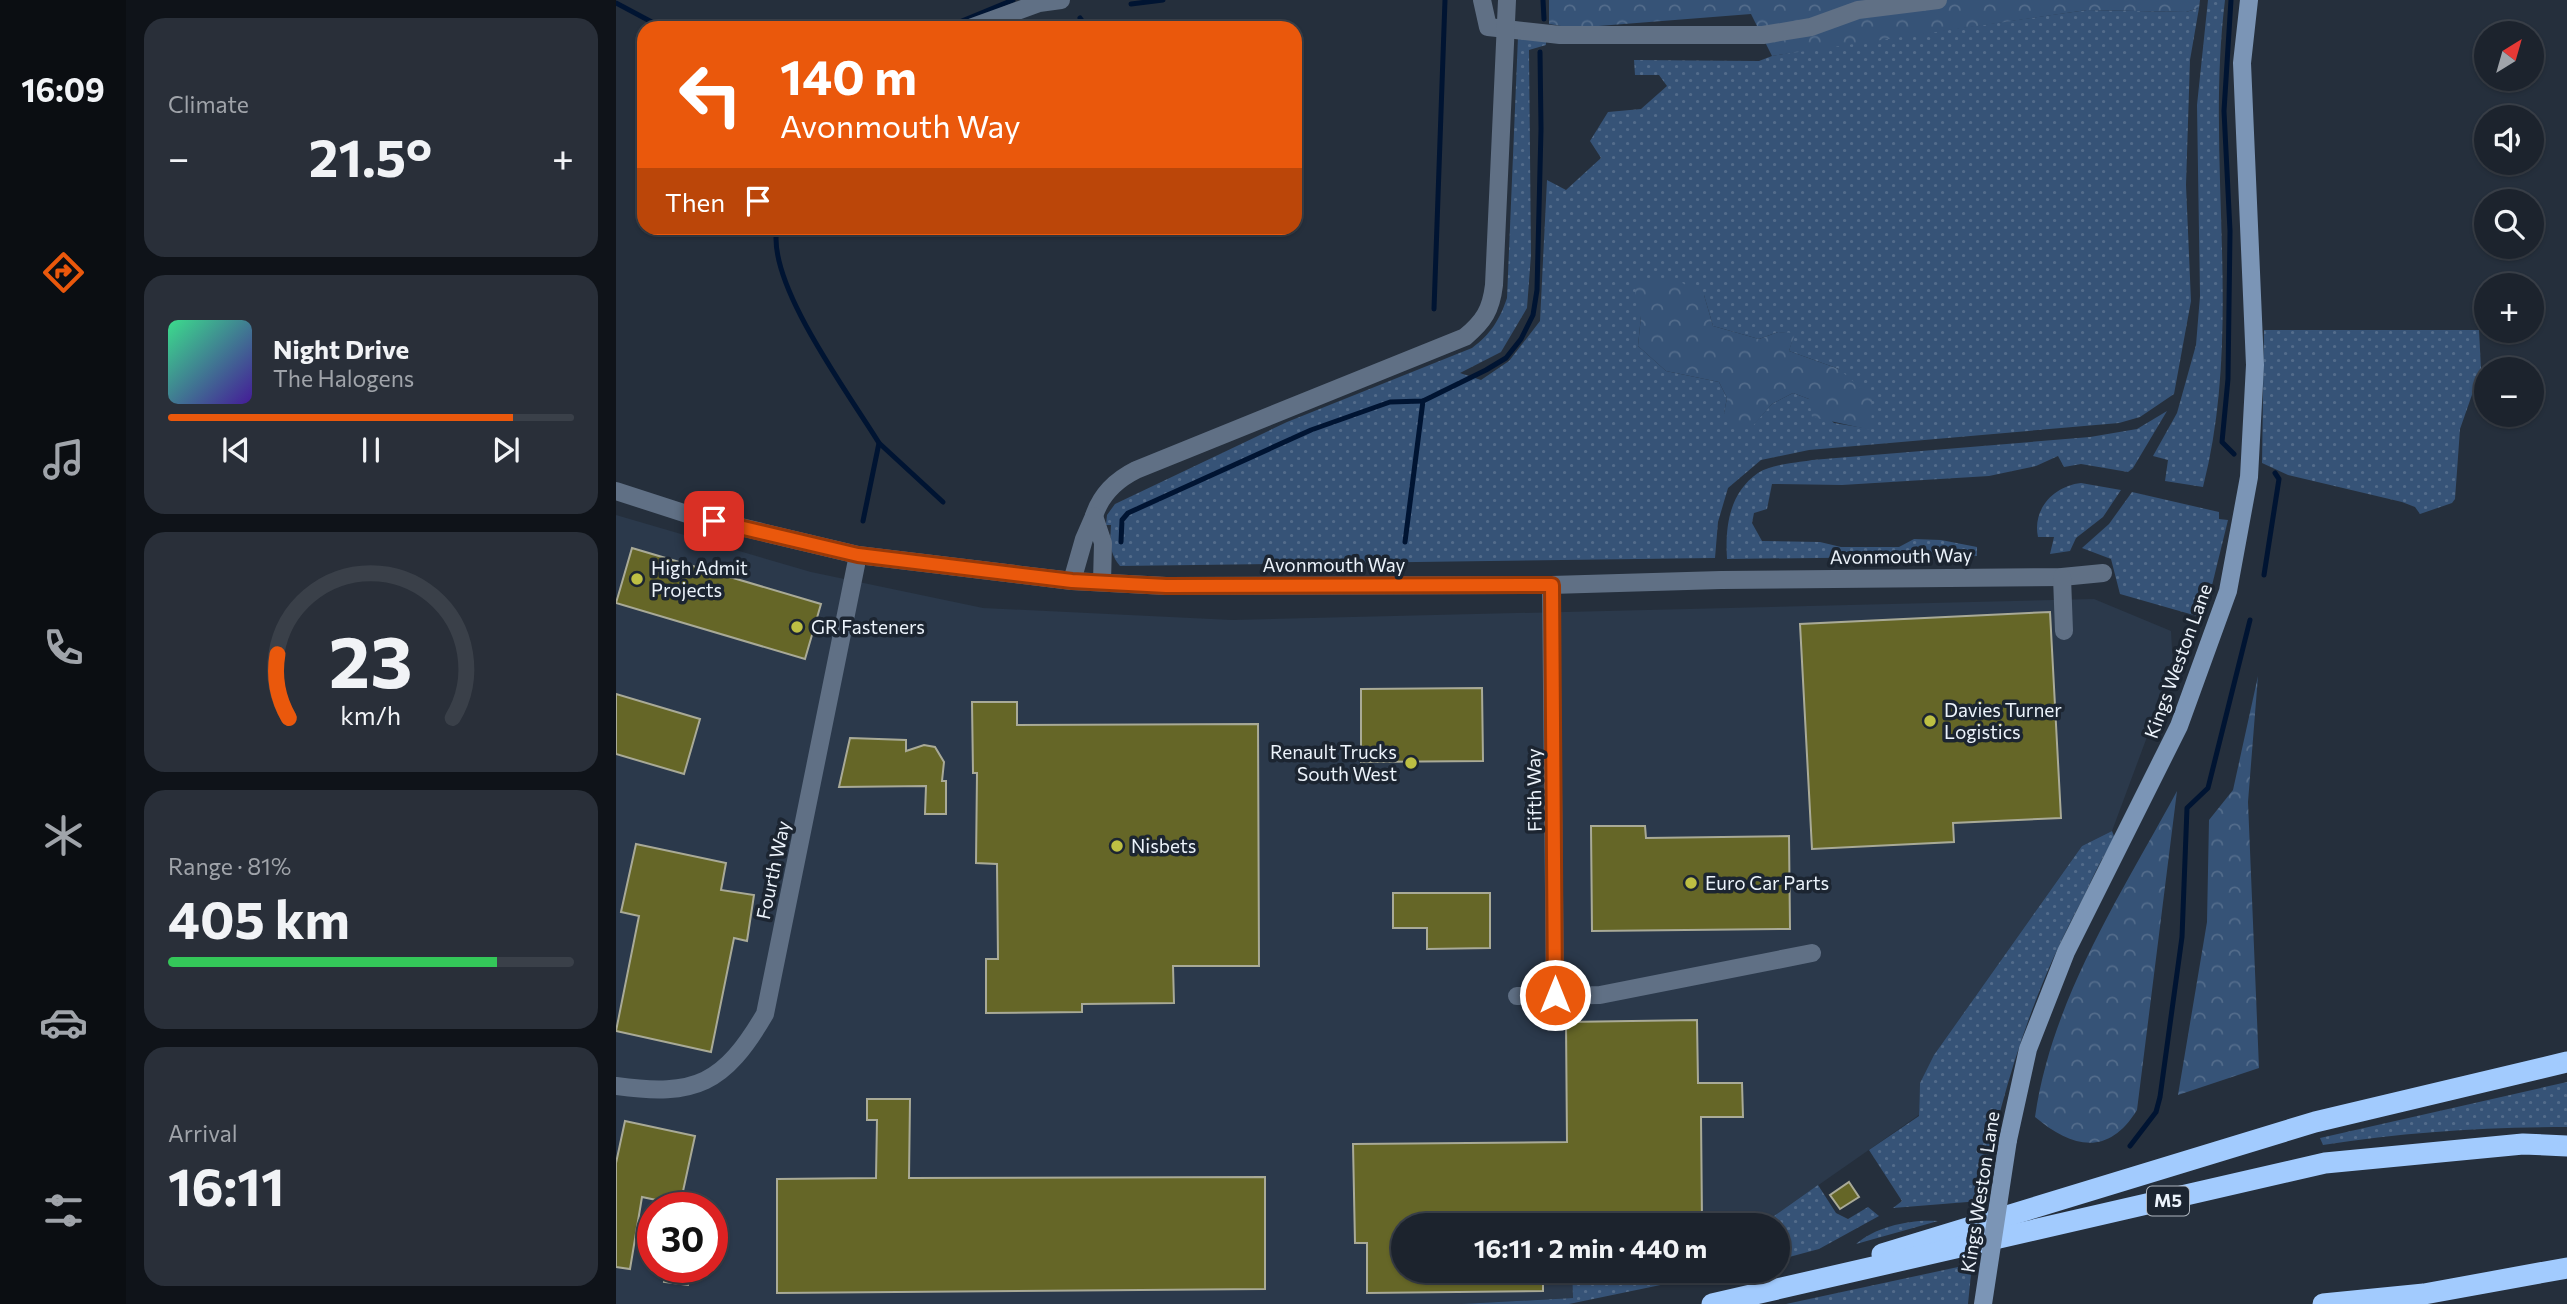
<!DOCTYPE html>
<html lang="en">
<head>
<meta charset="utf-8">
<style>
  body { margin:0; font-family:Commissioner,sans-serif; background:#292f39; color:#f1f3f6; height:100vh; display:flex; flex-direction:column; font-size:26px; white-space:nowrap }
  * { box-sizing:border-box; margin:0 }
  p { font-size:23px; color:#a0a4aa }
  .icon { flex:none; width:38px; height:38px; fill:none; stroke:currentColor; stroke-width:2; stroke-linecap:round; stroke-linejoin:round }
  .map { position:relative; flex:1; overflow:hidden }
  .details { display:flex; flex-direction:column; gap:18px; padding:18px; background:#0f1319; width:490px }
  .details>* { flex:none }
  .hud { position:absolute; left:21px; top:21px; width:665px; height:214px; border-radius:21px; box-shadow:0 2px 5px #0004,0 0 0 2px #3a4049; background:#ea580c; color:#fff; overflow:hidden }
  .needle { width:46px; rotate:37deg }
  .tools { position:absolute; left:1858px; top:21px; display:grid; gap:14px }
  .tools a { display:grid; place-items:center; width:70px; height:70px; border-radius:50%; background:#1c232d; box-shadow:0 2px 5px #0004,0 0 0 2px #3a4049; font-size:35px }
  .speed { position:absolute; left:21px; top:1192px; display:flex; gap:14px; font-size:35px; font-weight:700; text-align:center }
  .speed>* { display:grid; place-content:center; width:91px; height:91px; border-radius:50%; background:#1c232d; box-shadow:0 2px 5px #0004,0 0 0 2px #3a4049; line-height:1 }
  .speed .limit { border:10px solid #d22; background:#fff; color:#111 }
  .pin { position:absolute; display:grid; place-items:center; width:60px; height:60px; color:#fff; margin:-30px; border-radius:14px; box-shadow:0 4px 10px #0006 }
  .me { position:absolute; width:77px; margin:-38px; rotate:0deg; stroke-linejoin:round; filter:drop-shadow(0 0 5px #0008) }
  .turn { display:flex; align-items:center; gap:24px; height:147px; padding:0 28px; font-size:32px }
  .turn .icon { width:91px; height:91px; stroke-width:2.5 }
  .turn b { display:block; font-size:49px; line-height:60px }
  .then { display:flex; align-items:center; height:66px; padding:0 28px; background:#0003; gap:14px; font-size:26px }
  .big { font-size:52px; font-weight:700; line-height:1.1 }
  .details .tile { flex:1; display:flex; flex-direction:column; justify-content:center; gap:10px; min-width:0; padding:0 24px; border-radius:21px; background:#292f39 }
  .details .dial { align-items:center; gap:0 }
  .dial svg { height:182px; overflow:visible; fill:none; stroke:#3a4049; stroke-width:7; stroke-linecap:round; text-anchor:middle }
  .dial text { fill:#f1f3f6; stroke:none }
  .song { display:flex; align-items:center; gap:21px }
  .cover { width:84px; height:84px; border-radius:10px; background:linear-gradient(135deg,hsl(150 70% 55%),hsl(260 70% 35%)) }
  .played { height:7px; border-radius:4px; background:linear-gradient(90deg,#ea580c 85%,#3a4049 85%) }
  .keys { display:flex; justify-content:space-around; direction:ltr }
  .heat { display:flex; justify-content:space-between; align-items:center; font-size:38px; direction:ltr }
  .charge { height:10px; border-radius:5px; background:linear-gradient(90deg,#34c759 81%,#3a4049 0) }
  .trip { position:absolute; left:775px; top:1213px; width:399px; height:70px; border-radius:35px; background:#1c232d; box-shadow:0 2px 5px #0004,0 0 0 2px #3a4049; font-weight:700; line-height:70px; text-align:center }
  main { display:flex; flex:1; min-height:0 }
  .tab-bar { display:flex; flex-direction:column; width:126px; justify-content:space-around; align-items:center; background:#0b0e12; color:#a0a4aa }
  .tab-bar .icon { width:49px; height:49px }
  .tab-bar .on { color:#ea580c }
  .tab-bar b { font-size:32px; color:#f1f3f6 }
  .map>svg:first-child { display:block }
  .built { fill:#2b394b; fill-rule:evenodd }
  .grass { fill:url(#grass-dots); fill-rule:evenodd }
  .forest { fill:url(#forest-crowns) }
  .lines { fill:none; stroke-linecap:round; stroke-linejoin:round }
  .stream { stroke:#001432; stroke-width:5 }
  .building { fill:#656627; stroke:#a9aa97; stroke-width:2 }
  .street { stroke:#607085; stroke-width:18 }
  .secondary { stroke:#7b95b6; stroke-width:18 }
  .highway { stroke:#a2cbfe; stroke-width:21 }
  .secondary-bridge { stroke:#7b95b6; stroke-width:18 }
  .route-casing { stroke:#983908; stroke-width:18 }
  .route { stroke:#ea580c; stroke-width:12 }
  .poi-dot { fill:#bdbf43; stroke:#1c2531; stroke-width:2.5 }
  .labels { text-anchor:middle; stroke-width:7; stroke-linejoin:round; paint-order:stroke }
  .shield { fill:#1c2531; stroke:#aeb5be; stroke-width:2 }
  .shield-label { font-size:18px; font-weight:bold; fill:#ecf3fb }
  .street-label { font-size:19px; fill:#ecf3fb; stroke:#1c2531 }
  .poi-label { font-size:19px; fill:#ecf3fb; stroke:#1c2531; text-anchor:start }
</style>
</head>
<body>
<main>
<nav class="tab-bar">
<b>16:09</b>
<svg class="icon on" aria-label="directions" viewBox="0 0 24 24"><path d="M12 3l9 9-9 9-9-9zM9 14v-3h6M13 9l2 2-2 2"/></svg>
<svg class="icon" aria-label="music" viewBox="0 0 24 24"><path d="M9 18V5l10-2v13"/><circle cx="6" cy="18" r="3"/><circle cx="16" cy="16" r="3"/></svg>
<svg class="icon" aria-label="phone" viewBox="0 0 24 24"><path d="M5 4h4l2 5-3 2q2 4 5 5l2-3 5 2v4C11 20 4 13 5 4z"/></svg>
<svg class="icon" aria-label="climate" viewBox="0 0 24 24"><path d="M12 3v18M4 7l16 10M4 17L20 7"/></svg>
<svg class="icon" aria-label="car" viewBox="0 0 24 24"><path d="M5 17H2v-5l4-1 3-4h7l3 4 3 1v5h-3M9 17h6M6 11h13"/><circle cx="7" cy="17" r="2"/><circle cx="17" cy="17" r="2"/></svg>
<svg class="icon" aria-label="filters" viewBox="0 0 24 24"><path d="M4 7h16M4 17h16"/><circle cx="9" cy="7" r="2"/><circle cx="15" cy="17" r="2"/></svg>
</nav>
<section class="details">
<div class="tile"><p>Climate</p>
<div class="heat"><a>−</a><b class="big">21.5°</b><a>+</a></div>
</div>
<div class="tile">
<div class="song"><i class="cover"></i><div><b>Night Drive</b><p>The Halogens</p></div></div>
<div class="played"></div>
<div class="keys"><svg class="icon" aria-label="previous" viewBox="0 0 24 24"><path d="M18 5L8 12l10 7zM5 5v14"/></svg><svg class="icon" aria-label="pause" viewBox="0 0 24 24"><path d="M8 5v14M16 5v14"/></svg><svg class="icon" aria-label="next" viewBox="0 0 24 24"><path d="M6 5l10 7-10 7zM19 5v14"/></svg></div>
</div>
<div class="tile dial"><svg viewBox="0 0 100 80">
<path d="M14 69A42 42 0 1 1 86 69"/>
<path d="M14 69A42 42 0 0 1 9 41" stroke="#ea580c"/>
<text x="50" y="56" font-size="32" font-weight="700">23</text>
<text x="50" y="72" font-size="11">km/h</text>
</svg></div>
<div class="tile"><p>Range · 81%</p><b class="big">405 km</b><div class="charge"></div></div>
<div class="tile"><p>Arrival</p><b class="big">16:11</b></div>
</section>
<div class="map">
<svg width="1951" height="1304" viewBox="0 0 1951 1304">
  <defs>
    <pattern id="grass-dots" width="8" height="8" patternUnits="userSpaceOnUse" patternTransform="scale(1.75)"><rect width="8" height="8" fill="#365377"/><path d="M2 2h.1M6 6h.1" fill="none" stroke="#536c8b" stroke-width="1.8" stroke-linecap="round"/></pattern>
    <pattern id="forest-crowns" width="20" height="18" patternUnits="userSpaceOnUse" patternTransform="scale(1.75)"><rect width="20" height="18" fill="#365377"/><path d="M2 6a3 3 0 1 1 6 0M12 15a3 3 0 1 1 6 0" fill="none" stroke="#536c8b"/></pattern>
  </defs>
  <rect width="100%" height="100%" fill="#252f3c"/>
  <!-- built -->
  <path class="built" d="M0,515L195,572L367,608L616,620L1478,599L1555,631L1557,667L1496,831L1466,846L1318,1055L1304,1083L1303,1115L1158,1216L1115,1224L788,1225V1270L956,1271L957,1298L845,1304H0ZM37,1208H96V1267H37Z"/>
  <!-- grass -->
  <g class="grass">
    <path d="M1592,0H1609C1589,162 1628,327 1587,487L1549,481L1552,460L1537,456L1561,413L1580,345L1584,296L1581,105Z"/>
    <path d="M1583,8L1574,60L1570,185L1575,301L1558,394L1524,417L1503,423L1193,450L1145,460L1112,488L1102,522L1099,558L504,566C493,553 494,541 495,525H490L491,515L499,504L671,422L856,348C875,334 884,319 891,298L902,37L930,41V45L913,50L915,255L911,308L885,352L844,373L865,380L893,361L924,321L931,180L950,190L985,158L974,141L992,112L1025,109L1051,86L1043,75H1019L1018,60L1143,61L1156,56L1195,49L1471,10L1570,12ZM1088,295L1097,326L1143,339L1162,332L1178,334L1173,351L1223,369L1255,429L1218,423L1193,399L1177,393L1156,404L1134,428L1108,413L1111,398L1103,382L1050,371L1022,346L1025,316Z"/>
    <path d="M1648,330H1863L1865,369L1844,429L1839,499L1836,503L1804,514L1799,507L1786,502L1672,475L1646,463Z"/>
    <path d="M1551,411L1517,468L1512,472L1465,464L1448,467L1442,456L1420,466L1373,476L1226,485L1156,484L1151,509L1138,513L1136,523L1146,541L1204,542L1225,547H1283L1298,539L1325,540L1361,547V556L1111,559C1109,527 1113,493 1142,473C1156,464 1180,463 1196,460L1474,437L1521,429Z"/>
    <path d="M1465,483L1505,490L1487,517L1460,538L1454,551L1434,554L1438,537H1422C1416,509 1438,486 1465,483Z"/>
    <path d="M1516,492L1603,512V519L1612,520L1588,618L1504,594L1495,559L1466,548L1493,524Z"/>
    <path d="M1496,831L1499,839C1485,857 1476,880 1466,900C1415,994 1384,1096 1364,1201L1277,1208L1286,1201L1253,1150L1303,1116L1304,1083L1318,1055L1466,846Z"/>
    <path d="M1951,1082V1127C1868,1127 1789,1132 1707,1145L1704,1138Z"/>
    <path d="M1202,1185L1220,1213L1232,1219L1252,1207L1263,1216L1203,1249L1162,1260V1225H1031L1115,1224L1158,1216Z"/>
    <path d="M1322,1221L1240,1244C1260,1226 1296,1219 1322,1221Z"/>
    <path d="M1356,1264L1352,1304H1170Z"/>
    <path d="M956,1271V1270L1112,1271L953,1304H845L957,1298Z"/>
  </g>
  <!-- forest -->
  <g class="forest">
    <path d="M933,0H1584L1583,8L1570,12L1471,10L1156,56L1135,14L957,28L933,24Z"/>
    <path d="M1059,279L1088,295L1097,326L1143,339L1162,332L1179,333L1173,351L1223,369L1256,398L1255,430L1196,417L1193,399L1177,393L1156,404L1134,429L1114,423L1108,413L1111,398L1103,382L1050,371L1022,346L1025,316L1019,298L1020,282Z"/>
    <path d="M1642,676L1632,802L1643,1068L1562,1095L1591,922L1593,820L1617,790Z"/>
    <path d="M1561,791L1521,1110C1492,1157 1456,1148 1419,1117C1436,998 1505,895 1561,791Z"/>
  </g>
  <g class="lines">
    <!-- stream -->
    <g class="stream">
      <path d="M927,0L928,19"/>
      <path d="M1615,0L1608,111L1614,231L1612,379L1606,442L1618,454"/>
      <path d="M0,3L47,28"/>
      <path d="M515,4L547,0"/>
      <path d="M464,18L471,28"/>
      <path d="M329,28L397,0"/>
      <path d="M161,228C150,283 233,394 263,443L247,521"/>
      <path d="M269,228L280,232L296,228"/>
      <path d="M818,309L829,0"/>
      <path d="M263,443L327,502"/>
      <path d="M505,542L506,520L512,513L695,430L774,402L807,401L870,370L890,358L905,339L917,315L921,290L925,129L924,52"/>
      <path d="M789,542L807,401"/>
      <path d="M1648,575L1663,479L1659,473"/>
      <path d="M1514,1146L1540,1112L1544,1097L1566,937L1571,808L1592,788L1634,620"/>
    </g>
  </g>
  <!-- building -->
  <g class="building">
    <path d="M16,548L205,604L189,659L0,603Z"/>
    <path d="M1434,612L1445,818L1337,823L1338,842L1196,849L1184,624Z"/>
    <path d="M866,688L867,761L745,762V689Z"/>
    <path d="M0,694L84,719L68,774L0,754Z"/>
    <path d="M356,702H401V725L642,724L643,966H557L558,1003L466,1004V1012L370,1013V959H382L381,864L360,863L361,773H357Z"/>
    <path d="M234,738L290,740V751L308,745L319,747L328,762L326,781H330V814H309L310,786L223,787Z"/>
    <path d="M975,826H1029L1030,838L1173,836L1174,929L976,931Z"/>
    <path d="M20,844L110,863L105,890L138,895L131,941L118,938L95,1052L0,1031L23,916L5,912Z"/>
    <path d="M777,893H874V948L811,949V928H777Z"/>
    <path d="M1081,1020L1082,1083H1126L1127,1117H1085L1086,1221L788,1225V1270H927V1291L751,1293V1243H739L737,1144L951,1142L950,1022Z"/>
    <path d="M251,1099H294L293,1178L649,1177V1289L161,1293V1179L260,1178L261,1120H251Z"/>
    <path d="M9,1121L79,1136L64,1205L26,1197L14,1269L0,1267V1163Z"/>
    <path d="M1233,1182L1243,1197L1224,1209L1214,1195Z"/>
    <path d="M50,1267H74L72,1285L48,1282Z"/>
  </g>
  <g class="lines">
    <!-- street -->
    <g class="street">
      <path d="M866,0L872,27L944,35H1147L1195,27L1242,10L1322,0"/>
      <path d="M354,28L423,3L445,0"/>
      <path d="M0,491L74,515L242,555L456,581L550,586L935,585L1105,580L1446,577L1487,573"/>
      <path d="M478,516C485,494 500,480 520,470L849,337C868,321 875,310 878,285L891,0"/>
      <path d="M1446,577L1448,631"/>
      <path d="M456,581L468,539L478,516L487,543L486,582"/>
      <path d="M935,585L939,995"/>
      <path d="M901,996L984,995L1196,953"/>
      <path d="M0,1086C80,1097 108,1084 149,1014L242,555"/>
    </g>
    <!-- secondary -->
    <path class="secondary" d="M1392,1140L1412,1049L1450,952L1563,726L1612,591L1633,477L1639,365L1626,63L1633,0"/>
    <!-- highway -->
    <g class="highway">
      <path d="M1266,1254L1699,1122L1951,1062"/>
      <path d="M1096,1304L1709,1163L1907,1144L1951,1146"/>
      <path d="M1707,1304L1808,1294L1951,1268"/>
    </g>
    <!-- secondary-bridge -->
    <path class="secondary-bridge" d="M1367,1304L1392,1140"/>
  </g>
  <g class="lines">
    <defs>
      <path id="route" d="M98,521L242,555L456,581L550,586L936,585L939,995"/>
    </defs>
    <!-- route casing -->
    <use href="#route" class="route-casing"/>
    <!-- route -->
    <use href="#route" class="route"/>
  </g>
  <!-- markers -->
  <g class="poi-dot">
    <circle cx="21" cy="579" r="7"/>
    <circle cx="181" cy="627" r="7"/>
    <circle cx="1314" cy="721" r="7"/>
    <circle cx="795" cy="763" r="7"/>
    <circle cx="501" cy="846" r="7"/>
    <circle cx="1075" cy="883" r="7"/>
  </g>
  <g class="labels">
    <!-- shield labels -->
    <rect class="shield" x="1531" y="1186.5" width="42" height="29" rx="5"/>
    <g class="shield-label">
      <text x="1552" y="1207">M5</text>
    </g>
    <!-- street labels -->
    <g class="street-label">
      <text transform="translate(1285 556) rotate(-1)" y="7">Avonmouth Way</text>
      <text x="718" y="572">Avonmouth Way</text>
      <text transform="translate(1562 661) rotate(-70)" y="7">Kings Weston Lane</text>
      <text transform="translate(918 790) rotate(-91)" y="7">Fifth Way</text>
      <text transform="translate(157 870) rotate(-78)" y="7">Fourth Way</text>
      <text transform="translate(1364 1192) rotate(-81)" y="7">Kings Weston Lane</text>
    </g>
    <!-- poi labels -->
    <g class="poi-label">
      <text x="35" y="575">High Admit<tspan x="35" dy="22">Projects</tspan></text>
      <text x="195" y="634">GR Fasteners</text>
      <text x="1328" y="717">Davies Turner<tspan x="1328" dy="22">Logistics</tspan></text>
      <text x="781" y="759" text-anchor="end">Renault Trucks<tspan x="781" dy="22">South West</tspan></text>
      <text x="515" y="853">Nisbets</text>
      <text x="1089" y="890">Euro Car Parts</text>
    </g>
  </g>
</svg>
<div class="tools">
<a><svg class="needle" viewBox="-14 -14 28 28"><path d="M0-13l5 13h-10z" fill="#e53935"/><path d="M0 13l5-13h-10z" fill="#a0a4aa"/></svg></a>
<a><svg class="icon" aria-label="sound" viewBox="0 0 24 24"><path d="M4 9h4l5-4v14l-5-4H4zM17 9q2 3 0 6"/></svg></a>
<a><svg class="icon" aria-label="search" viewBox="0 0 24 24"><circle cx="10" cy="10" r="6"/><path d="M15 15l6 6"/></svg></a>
<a>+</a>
<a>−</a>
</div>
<div class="speed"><div class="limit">30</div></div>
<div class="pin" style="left:98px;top:521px;background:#d93025"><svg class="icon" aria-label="arrive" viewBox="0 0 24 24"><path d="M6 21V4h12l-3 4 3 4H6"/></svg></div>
<svg class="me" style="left:939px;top:995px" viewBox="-20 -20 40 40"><circle r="17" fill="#ea580c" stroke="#fff" stroke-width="3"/><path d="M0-11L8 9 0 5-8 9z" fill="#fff"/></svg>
<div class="trip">16:11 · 2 min · 440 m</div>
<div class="hud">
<div class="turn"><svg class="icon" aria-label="left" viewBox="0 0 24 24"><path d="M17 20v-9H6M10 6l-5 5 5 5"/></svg><div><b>140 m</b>Avonmouth Way</div></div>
<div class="then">Then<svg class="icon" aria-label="arrive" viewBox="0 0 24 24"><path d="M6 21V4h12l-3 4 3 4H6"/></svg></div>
</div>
</div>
</main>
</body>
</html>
